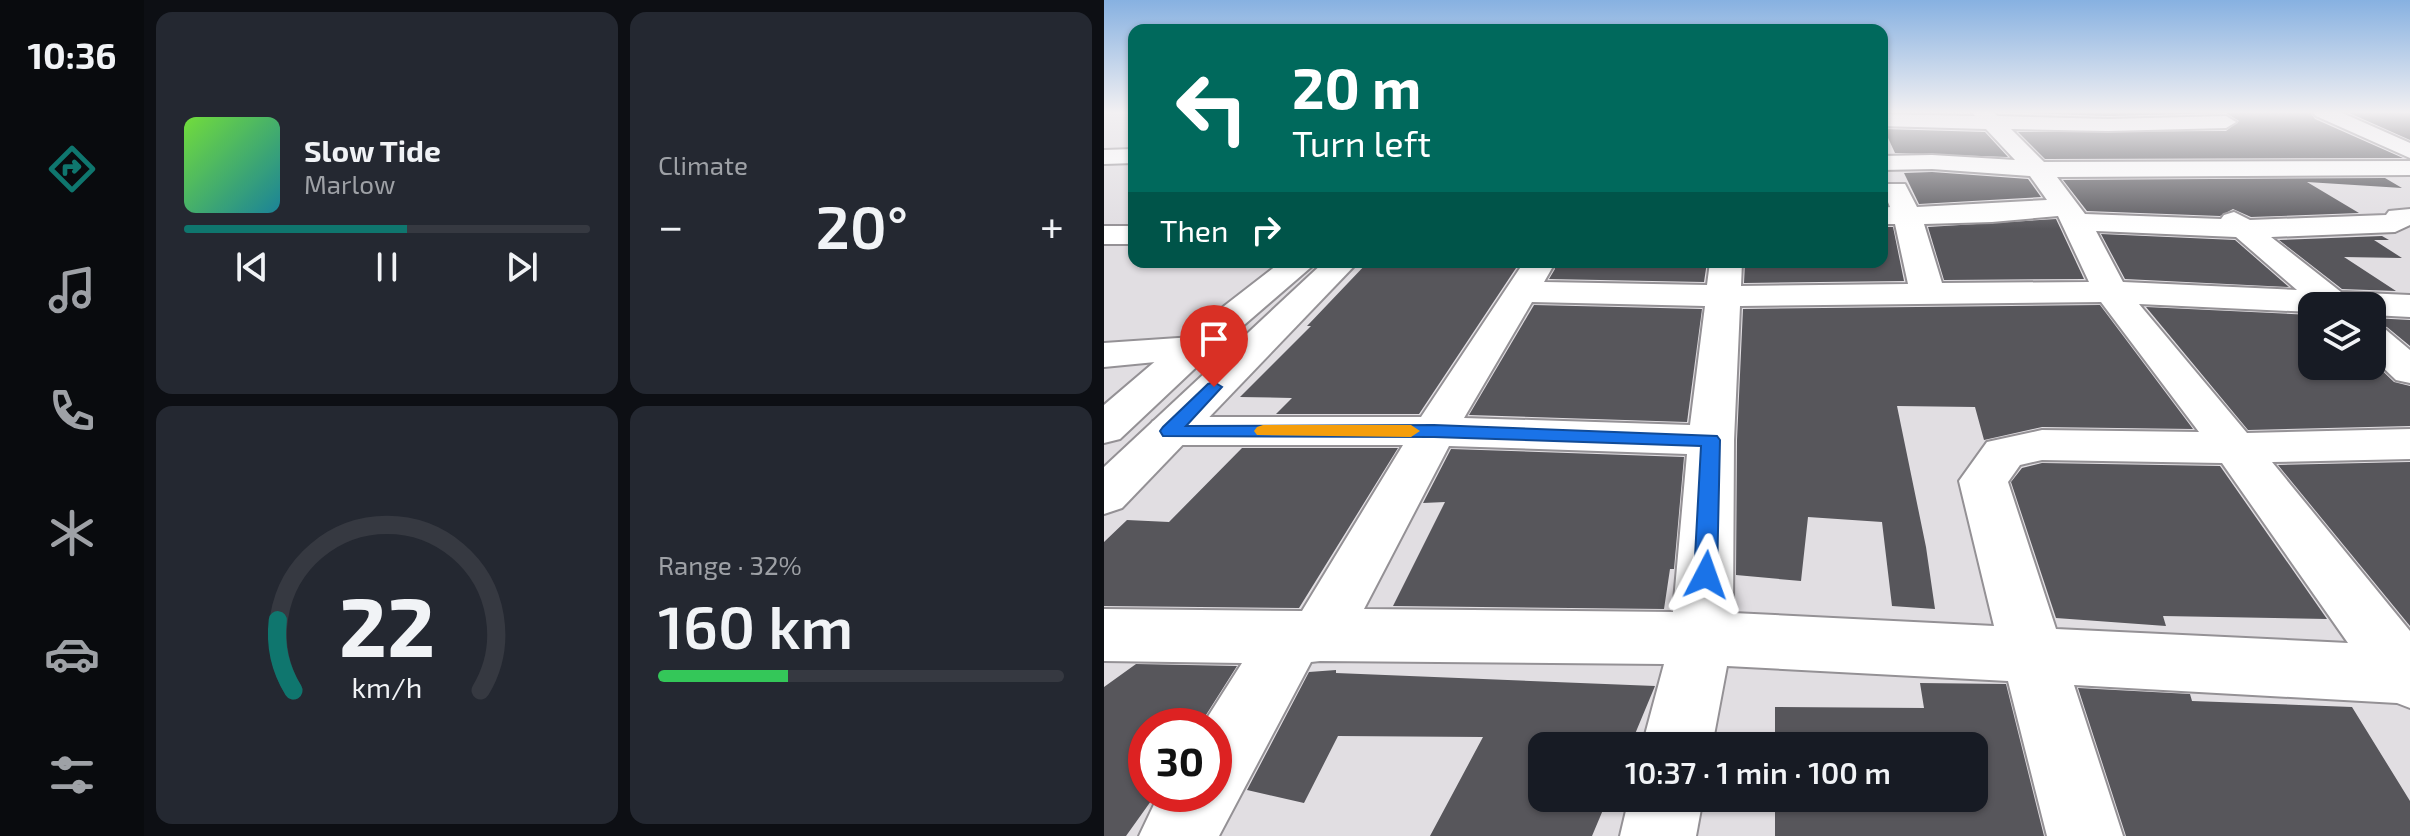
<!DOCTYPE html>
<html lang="en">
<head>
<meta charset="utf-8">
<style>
  body { margin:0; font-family:"Exo 2",sans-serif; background:#242831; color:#f1f3f6; height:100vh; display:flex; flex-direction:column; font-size:30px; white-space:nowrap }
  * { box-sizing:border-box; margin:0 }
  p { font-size:26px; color:#9ea1a6 }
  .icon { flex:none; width:44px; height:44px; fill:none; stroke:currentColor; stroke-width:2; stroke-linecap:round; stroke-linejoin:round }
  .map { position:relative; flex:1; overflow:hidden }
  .details { display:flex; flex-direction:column; gap:12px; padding:12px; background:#0d0f14; width:960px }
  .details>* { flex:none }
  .hud { position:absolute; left:24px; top:24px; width:760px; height:244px; border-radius:16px; box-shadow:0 2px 6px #0004; background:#00695c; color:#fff; overflow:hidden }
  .tools { position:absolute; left:1194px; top:292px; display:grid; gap:16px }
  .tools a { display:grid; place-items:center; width:88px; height:88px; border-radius:16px; background:#171b24; box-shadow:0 2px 6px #0004; font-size:40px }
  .speed { position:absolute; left:24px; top:708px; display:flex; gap:16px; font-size:40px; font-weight:700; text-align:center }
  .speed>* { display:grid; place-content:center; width:104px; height:104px; border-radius:50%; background:#171b24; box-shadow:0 2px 6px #0004; line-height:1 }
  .speed .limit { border:12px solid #d22; background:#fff; color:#111 }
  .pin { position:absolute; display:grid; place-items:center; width:68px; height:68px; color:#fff; margin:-82px -34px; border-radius:50% 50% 50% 0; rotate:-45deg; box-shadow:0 0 8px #0007 }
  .pin .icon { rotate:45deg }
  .me { position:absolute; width:88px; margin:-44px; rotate:4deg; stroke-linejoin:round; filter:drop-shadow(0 0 6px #0008) }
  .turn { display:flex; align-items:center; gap:28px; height:168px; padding:0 32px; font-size:36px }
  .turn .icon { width:104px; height:104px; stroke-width:2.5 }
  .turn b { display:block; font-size:56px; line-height:68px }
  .then { display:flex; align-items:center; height:76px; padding:0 32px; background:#0003; gap:16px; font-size:30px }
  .big { font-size:60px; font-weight:600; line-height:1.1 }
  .details .card { flex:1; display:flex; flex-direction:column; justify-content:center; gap:12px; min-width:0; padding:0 28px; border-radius:16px; background:#242831 }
  .details .dial { align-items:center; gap:0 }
  .dial svg { height:208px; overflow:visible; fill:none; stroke:#363941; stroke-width:7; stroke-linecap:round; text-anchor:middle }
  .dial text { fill:#f1f3f6; stroke:none }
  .song { display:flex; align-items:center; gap:24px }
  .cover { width:96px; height:96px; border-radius:12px; background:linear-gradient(135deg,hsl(100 70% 55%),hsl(190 70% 35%)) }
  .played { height:8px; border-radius:4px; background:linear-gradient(90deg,#0f766e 55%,#363941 55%) }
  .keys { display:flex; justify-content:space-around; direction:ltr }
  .heat { display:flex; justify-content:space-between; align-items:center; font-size:44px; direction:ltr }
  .charge { height:12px; border-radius:6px; background:linear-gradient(90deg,#34c759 32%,#363941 0) }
  .details .tiles { flex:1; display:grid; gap:12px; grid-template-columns:repeat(2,1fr) }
  .trip { position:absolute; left:424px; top:732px; width:460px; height:80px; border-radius:16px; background:#171b24; box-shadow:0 2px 6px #0004; font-weight:600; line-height:80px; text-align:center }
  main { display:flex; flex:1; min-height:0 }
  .dock { display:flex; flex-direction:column; width:144px; justify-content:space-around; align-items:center; background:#090b0e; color:#9ea1a6 }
  .dock .icon { width:56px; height:56px }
  .dock .active { color:#0f766e }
  .dock b { font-size:36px; color:#f1f3f6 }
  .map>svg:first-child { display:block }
  .building { fill:#57565b }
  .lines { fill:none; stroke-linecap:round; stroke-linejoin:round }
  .minor-casing { stroke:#949195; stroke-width:4 }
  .highway-casing { stroke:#949195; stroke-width:4 }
  .minor { fill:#fff; fill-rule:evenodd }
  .highway { fill:#fff; fill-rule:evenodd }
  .route { fill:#1a73e8; stroke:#114b97; stroke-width:2 }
  .slow { fill:#f59e0b }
</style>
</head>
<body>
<main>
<nav class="dock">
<b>10:36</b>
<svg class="icon active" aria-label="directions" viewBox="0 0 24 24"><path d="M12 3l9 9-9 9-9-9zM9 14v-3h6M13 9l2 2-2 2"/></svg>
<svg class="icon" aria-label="music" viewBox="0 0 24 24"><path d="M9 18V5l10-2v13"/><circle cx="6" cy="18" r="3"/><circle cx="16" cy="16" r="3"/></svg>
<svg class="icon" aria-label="phone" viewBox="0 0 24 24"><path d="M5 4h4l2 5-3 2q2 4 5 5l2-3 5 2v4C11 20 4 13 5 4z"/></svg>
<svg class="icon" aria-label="climate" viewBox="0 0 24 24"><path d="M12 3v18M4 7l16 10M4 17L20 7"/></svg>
<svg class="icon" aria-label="car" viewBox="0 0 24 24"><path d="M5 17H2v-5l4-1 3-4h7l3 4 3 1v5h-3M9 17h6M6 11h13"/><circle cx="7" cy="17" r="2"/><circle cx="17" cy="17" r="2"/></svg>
<svg class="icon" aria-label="filters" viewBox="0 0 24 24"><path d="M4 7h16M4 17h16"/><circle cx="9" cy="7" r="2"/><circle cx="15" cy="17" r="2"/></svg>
</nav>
<section class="details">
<div class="tiles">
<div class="card">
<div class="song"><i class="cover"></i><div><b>Slow Tide</b><p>Marlow</p></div></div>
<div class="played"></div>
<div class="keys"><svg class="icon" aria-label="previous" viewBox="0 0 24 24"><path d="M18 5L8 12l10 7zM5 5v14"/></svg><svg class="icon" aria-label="pause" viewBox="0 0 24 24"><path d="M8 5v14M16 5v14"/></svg><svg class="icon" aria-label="next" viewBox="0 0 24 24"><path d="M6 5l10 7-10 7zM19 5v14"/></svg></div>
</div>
<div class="card"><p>Climate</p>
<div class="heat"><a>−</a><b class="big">20°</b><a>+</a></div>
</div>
<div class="card dial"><svg viewBox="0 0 100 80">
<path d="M14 69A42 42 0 1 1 86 69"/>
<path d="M14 69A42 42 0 0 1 8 42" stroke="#0f766e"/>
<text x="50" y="56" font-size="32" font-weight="700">22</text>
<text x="50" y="72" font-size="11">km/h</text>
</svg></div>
<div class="card"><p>Range · 32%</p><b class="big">160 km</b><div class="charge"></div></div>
</div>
</section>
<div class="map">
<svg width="1306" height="836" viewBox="0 0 1306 836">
  <rect width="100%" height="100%" fill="#e1dee2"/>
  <!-- building -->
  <g class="building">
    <path d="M894,112H1206L1211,119L1299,158L941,159L914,132L1122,131L1135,121L1122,113L1004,116Z"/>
    <path d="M1243,112H1306V140Z"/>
    <path d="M780,129L881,132L904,157L791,153Z"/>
    <path d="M828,172L924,179L937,197L815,204L800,173Z"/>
    <path d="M1281,178L1298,188L1203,182L1255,213L1147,217L1129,209L1116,216L983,211L959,180Z"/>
    <path d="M952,219L980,279L840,280L824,227Z"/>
    <path d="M778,227H789L800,281L640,283L641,262H778Z"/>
    <path d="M997,234L1131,240L1185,287L1021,279Z"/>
    <path d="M1278,236L1285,240H1270L1298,258L1240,257L1292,291L1238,289L1175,240Z"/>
    <path d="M264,262H416L315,414H172L188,398L136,397L207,326H203Z"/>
    <path d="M467,262H603L600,282L445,279L451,269L448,263Z"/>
    <path d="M430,305L598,309L583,422L365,415Z"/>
    <path d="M996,305L1089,429L938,427L880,440L871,407L793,406L822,547L831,609L788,606L778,522L704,517L697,581L632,575L633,440L639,309Z"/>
    <path d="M1042,307L1208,315V366H1268V361L1290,382L1306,386V426L1144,430Z"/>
    <path d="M1268,318L1306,320V346L1283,327L1268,323Z"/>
    <path d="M138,448H294L195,608L0,606V542L23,520L65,522Z"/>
    <path d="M347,449L580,457L570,569H566L560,609L289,606L341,502L319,503Z"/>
    <path d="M1306,462V626L1174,465Z"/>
    <path d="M938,463L1116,466L1223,619L1059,616L1062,626L952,618L907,482L918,468Z"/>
    <path d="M32,664L133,666L95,726H42V794H52L22,836H0V687Z"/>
    <path d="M232,670V673L551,686L526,746H438V798H504L488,836H326L379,737L234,736L200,803L143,790L205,672Z"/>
    <path d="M816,683L902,684L940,836H671V798H870V746H671V707L820,708Z"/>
    <path d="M974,688L1086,694L1088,701L1248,707L1306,801V836H1022Z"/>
  </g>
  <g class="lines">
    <defs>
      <g id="minor">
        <path d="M868,112H889L894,116L1004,119L1122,116L1132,122L1122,128L1004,131L907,129L940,162L1306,161V175L953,177L981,214L1117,219L1120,215L1130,212L1146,220L1282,215L1285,211L1306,209V225L1291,232L1167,237L1237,292L1306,295V317L1268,315V306H1208V312L1035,304L1143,433L1306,429V459L1168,462L1306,631V708L1293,703L970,685L1019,836H943L904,681L623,666L608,746H538L560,664L216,661L207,662L115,836H35L55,794H110V726H98L138,663L0,661V609L198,611L299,445H65L49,441L42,431L49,421L65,417H317L420,262H444L448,268L440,282L603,285L606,262H638L637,286L804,284L791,224H778V208L786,207L779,190L783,184H801L813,207L943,200L926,176L828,169L778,170V156L828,155L911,160L882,129L778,126V114L871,116ZM954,216L985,282L838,283L820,224L888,222ZM992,231L1132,237L1193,290L1019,282ZM428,302L601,306L586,425L360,418ZM997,302L1095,432L938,430L883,442L855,481L890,626L629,613L630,440L636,306ZM345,446L583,454L569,612L260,609ZM938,460L1118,463L1244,643L952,629L904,482L916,465Z"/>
        <path d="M1209,112H1236L1306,143V158L1212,116Z"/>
        <path d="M30,149V163L0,164V150Z"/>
        <rect x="0" y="226" width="30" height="18"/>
        <path d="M1268,326L1281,329L1306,350V383L1292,380L1268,357Z"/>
        <path d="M89,337L103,341L108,349L103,357L0,367V343Z"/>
        <path d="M525,798H599L592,836H516Z"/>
      </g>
      <g id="highway">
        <path d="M177,262H213L103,357L16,439L0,443V405L75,341Z"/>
        <path d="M220,262H254L18,508L0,514V467Z"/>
      </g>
    </defs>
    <!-- minor casing -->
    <use href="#minor" class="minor-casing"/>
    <!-- highway casing -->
    <use href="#highway" class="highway-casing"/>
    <!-- minor -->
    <use href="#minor" class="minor"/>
    <!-- highway -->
    <use href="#highway" class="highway"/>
  </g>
  <!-- sky -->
  <linearGradient id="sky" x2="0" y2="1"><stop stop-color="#87b1e1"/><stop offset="0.49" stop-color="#f2f0f2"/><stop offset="1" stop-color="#f2f0f2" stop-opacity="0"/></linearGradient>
  <rect width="1306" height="229" fill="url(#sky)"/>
  <!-- route -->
  <path class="route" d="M110,382L118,387L82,426L330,425L613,436L616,440L613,575L610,582L602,584L594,582L590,575L597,446L330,437L59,436L56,431L59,427L104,384Z"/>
  <!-- slow -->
  <path class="slow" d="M159,425H307L316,431L307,437L153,435L150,431L153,427Z"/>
</svg>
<div class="tools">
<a><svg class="icon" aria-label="layers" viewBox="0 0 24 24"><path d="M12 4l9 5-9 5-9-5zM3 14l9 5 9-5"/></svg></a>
</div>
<div class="speed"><div class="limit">30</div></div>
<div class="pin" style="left:110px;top:387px;background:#d93025"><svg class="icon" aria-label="arrive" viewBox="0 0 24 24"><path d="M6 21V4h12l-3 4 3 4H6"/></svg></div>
<svg class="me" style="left:602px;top:575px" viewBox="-20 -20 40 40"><path d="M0-17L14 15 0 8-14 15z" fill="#1a73e8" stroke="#fff" stroke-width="4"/></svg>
<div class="trip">10:37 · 1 min · 100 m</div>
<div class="hud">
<div class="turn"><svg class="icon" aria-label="left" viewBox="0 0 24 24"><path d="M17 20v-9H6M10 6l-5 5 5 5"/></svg><div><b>20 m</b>Turn left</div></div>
<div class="then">Then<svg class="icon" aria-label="right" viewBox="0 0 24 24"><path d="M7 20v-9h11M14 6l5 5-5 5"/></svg></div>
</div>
</div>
</main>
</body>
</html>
